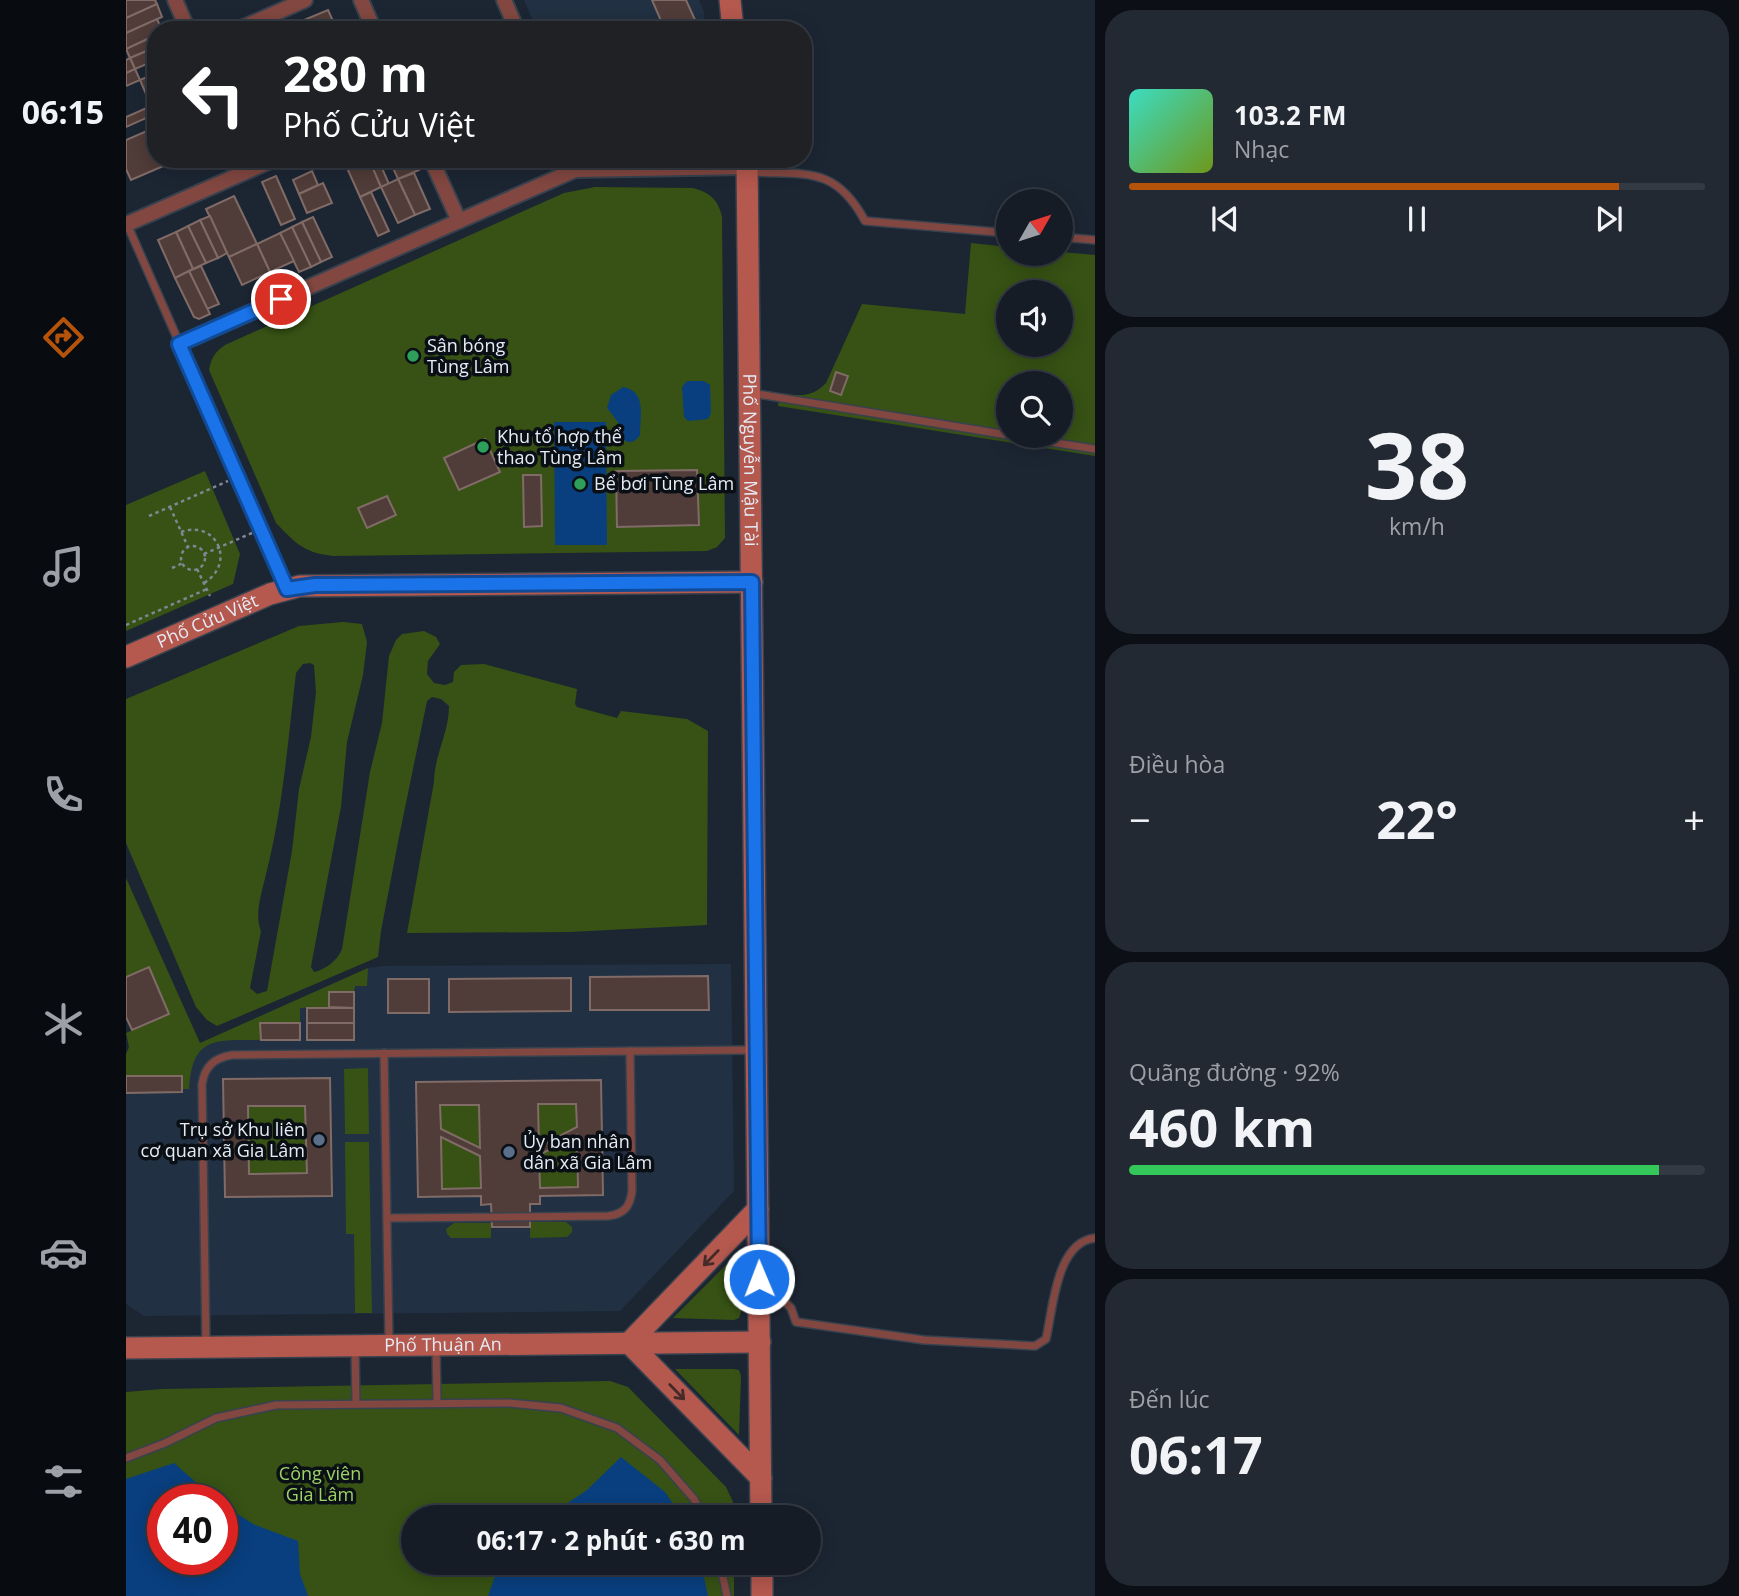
<!DOCTYPE html>
<html lang="vi">
<head>
<meta charset="utf-8">
<style>
  body { margin:0; font-family:"Open Sans",sans-serif; background:#222932; color:#f1f3f6; height:100vh; display:flex; flex-direction:column; font-size:26px; white-space:nowrap }
  * { box-sizing:border-box; margin:0 }
  p { font-size:23px; color:#9da1a7 }
  .icon { flex:none; width:38px; height:38px; fill:none; stroke:currentColor; stroke-width:2; stroke-linecap:round; stroke-linejoin:round }
  .map { position:relative; flex:1; overflow:hidden }
  .side { display:flex; flex-direction:column; gap:10px; padding:10px; background:#0c0f15; width:644px }
  .side>* { flex:none }
  .banner { position:absolute; left:21px; top:21px; width:665px; height:147px; border-radius:28px; box-shadow:0 4px 18px #0003,0 0 0 2px #343a43; background:#202124; color:#fff; overflow:hidden }
  .needle { width:46px; rotate:51deg }
  .buttons { position:absolute; left:870px; top:189px; display:grid; gap:14px }
  .buttons a { display:grid; place-items:center; width:77px; height:77px; border-radius:50%; background:#151c26; box-shadow:0 4px 18px #0003,0 0 0 2px #343a43; font-size:35px }
  .speed { position:absolute; left:21px; top:1484px; display:flex; gap:14px; font-size:35px; font-weight:700; text-align:center }
  .speed>* { display:grid; place-content:center; width:91px; height:91px; border-radius:50%; background:#151c26; box-shadow:0 4px 18px #0003,0 0 0 2px #343a43; line-height:1 }
  .speed .limit { border:10px solid #d22; background:#fff; color:#111 }
  .pin { position:absolute; display:grid; place-items:center; width:60px; height:60px; color:#fff; margin:-30px; border:4px solid #fff; border-radius:50%; box-shadow:0 2px 7px #0007 }
  .me { position:absolute; width:77px; margin:-38px; rotate:359deg; stroke-linejoin:round; filter:drop-shadow(0 0 5px #0008) }
  .turn { display:flex; align-items:center; gap:24px; height:147px; padding:0 21px; font-size:32px }
  .turn .icon { width:91px; height:91px; stroke-width:2.5 }
  .turn b { display:block; font-size:49px; line-height:60px }
  .big { font-size:52px; font-weight:700; line-height:1.1 }
  .side .widget { flex:1; display:flex; flex-direction:column; justify-content:center; gap:10px; min-width:0; padding:0 24px; border-radius:28px; background:#222932 }
  .side .dial { align-items:center; gap:0 }
  .dial b { font-size:91px; line-height:1 }
  .song { display:flex; align-items:center; gap:21px }
  .cover { width:84px; height:84px; border-radius:10px; background:linear-gradient(135deg,hsl(170 70% 55%),hsl(80 70% 35%)) }
  .played { height:7px; border-radius:4px; background:linear-gradient(90deg,#b45309 85%,#343a43 85%) }
  .keys { display:flex; justify-content:space-around; direction:ltr }
  .heat { display:flex; justify-content:space-between; align-items:center; font-size:38px; direction:ltr }
  .charge { height:10px; border-radius:5px; background:linear-gradient(90deg,#34c759 92%,#343a43 0) }
  .trip { position:absolute; left:275px; top:1505px; width:420px; height:70px; border-radius:35px; background:#151c26; box-shadow:0 4px 18px #0003,0 0 0 2px #343a43; font-weight:700; line-height:70px; text-align:center }
  main { display:flex; flex:1; min-height:0 }
  .tab-bar { display:flex; flex-direction:column; width:126px; justify-content:space-around; align-items:center; background:#080b0f; color:#9da1a7 }
  .tab-bar .icon { width:49px; height:49px }
  .tab-bar .selected { color:#b45309 }
  .tab-bar b { font-size:32px; color:#f1f3f6 }
  .map>svg:first-child { display:block }
  .built { fill:#213042 }
  .green { fill:#375214; fill-rule:evenodd }
  .water { fill:#093f7f }
  .building { fill:#503c39; stroke:#806b67; stroke-width:2; fill-rule:evenodd }
  .lines { fill:none; stroke-linecap:round; stroke-linejoin:round }
  .lane-casing { stroke:#38424e; stroke-width:10 }
  .street-casing { stroke:#38424e; stroke-width:18 }
  .secondary-casing { stroke:#38424e; stroke-width:24 }
  .path { stroke:#7e8792; stroke-width:2.5; stroke-dasharray:3.5 3.5; stroke-linecap:butt }
  .lane { stroke:#824741; stroke-width:7 }
  .street { stroke:#824741; stroke-width:14 }
  .secondary { stroke:#b5584e; stroke-width:21 }
  .oneway { stroke:#462929 }
  .route-casing { stroke:#114b97; stroke-width:18 }
  .route { stroke:#1a73e8; stroke-width:12 }
  .leisure-dot { fill:#2e9e5b; stroke:#0a0f15; stroke-width:2.5 }
  .service-dot { fill:#5c6f8a; stroke:#0a0f15; stroke-width:2.5 }
  .labels { text-anchor:middle; stroke-width:7; stroke-linejoin:round; paint-order:stroke }
  .poi-label { font-size:18px; fill:#e4ebf4; stroke:#0a0f15; text-anchor:start }
  .street-label { font-size:18px; fill:#e4ebf4; stroke:#0a0f15 }
  .park-label { font-size:18px; fill:#9ed265; stroke:#0a0f15 }
</style>
</head>
<body>
<main>
<nav class="tab-bar">
<b>06:15</b>
<svg class="icon selected" aria-label="directions" viewBox="0 0 24 24"><path d="M12 3l9 9-9 9-9-9zM9 14v-3h6M13 9l2 2-2 2"/></svg>
<svg class="icon" aria-label="music" viewBox="0 0 24 24"><path d="M9 18V5l10-2v13"/><circle cx="6" cy="18" r="3"/><circle cx="16" cy="16" r="3"/></svg>
<svg class="icon" aria-label="phone" viewBox="0 0 24 24"><path d="M5 4h4l2 5-3 2q2 4 5 5l2-3 5 2v4C11 20 4 13 5 4z"/></svg>
<svg class="icon" aria-label="climate" viewBox="0 0 24 24"><path d="M12 3v18M4 7l16 10M4 17L20 7"/></svg>
<svg class="icon" aria-label="car" viewBox="0 0 24 24"><path d="M5 17H2v-5l4-1 3-4h7l3 4 3 1v5h-3M9 17h6M6 11h13"/><circle cx="7" cy="17" r="2"/><circle cx="17" cy="17" r="2"/></svg>
<svg class="icon" aria-label="filters" viewBox="0 0 24 24"><path d="M4 7h16M4 17h16"/><circle cx="9" cy="7" r="2"/><circle cx="15" cy="17" r="2"/></svg>
</nav>
<div class="map">
<svg width="969" height="1596" viewBox="0 0 969 1596">
  <rect width="100%" height="100%" fill="#1c2633"/>
  <!-- built -->
  <g class="built">
    <path d="M398,0H573L578,12L579,30H411Z"/>
    <path d="M605,964L608,1191L494,1311L18,1316L0,1304V1076L242,968L257,966Z"/>
  </g>
  <!-- green -->
  <g class="green">
    <path d="M469,187L567,188C585,193 592,200 596,217L599,538L591,547L581,551L207,556C179,553 170,544 150,523L83,370C85,358 89,352 99,345L438,193Z"/>
    <path d="M845,243L882,247V254H934L935,252L969,255V456L652,406L654,393C672,396 686,398 700,383L736,304L839,314ZM882,292H934V345H882ZM882,383H934V436H882Z"/>
    <path d="M79,471L114,554L107,584L0,631V505Z"/>
    <path d="M217,622L236,624L241,642L237,675L221,742L215,807L186,961L185,967L188,972C199,970 212,960 216,949L244,772L256,723L263,656L270,640L276,634L298,631L310,637L314,644L302,661L301,674L308,683L319,685L327,682L328,672L335,665L358,664L451,689L449,704L451,707L491,718L495,711L561,719L582,731L581,925L443,932L281,933L308,782C308,756 323,733 323,706L315,699L306,697L301,701L273,837L255,931L252,957L91,1026L81,1020L70,1007L0,843V699L173,626ZM184,663L188,665L190,692L185,737L173,789L166,851L141,991L131,994L124,988L135,931C128,914 136,892 140,874C157,808 162,740 170,673L177,664Z"/>
    <path d="M0,878L74,1043L242,968L241,986H229L228,992H203V1007L174,1008V1023H135V1040C91,1040 66,1035 63,1089H0V1054L3,1047L0,1033L43,1014L23,967L0,977Z"/>
    <path d="M242,1068L243,1134H219L218,1069Z"/>
    <path d="M412,1104H450L451,1127L413,1147Z"/>
    <path d="M314,1105H353L354,1148L315,1130Z"/>
    <path d="M122,1106H179L181,1173L123,1174Z"/>
    <path d="M451,1135L452,1187L414,1188L413,1155Z"/>
    <path d="M315,1137L354,1156L355,1188L316,1189Z"/>
    <path d="M219,1142H243L246,1313H229L228,1234H220Z"/>
    <path d="M404,1222H440L446,1227V1232L441,1237L404,1238Z"/>
    <path d="M328,1223H365V1238H325L321,1234L320,1229Z"/>
    <path d="M612,1253L615,1312L613,1318L608,1320L547,1318Z"/>
    <path d="M549,1369H608L613,1370L615,1376L613,1435Z"/>
    <path d="M484,1381L502,1387L600,1487L607,1502V1517H287V1563H608V1596H0V1392L36,1389ZM37,1500H96V1559H37Z"/>
  </g>
  <!-- water -->
  <g class="water">
    <path d="M561,381H578L584,385L585,413L582,419L562,421L558,417L556,387Z"/>
    <path d="M497,387C521,391 514,417 514,435C509,443 501,445 495,437L492,422L481,408L485,395Z"/>
    <path d="M428,422H480L481,545H429Z"/>
    <path d="M495,1457L539,1492L556,1517H421L461,1490Z"/>
    <path d="M48,1463L90,1500H37V1559H96V1504L127,1524L172,1541L174,1574L182,1596H0V1479Z"/>
    <path d="M370,1563H575L582,1596H362L369,1576Z"/>
  </g>
  <!-- building -->
  <g class="building">
    <path d="M0,0H29L31,4L0,18Z"/>
    <path d="M526,0H560L570,22L552,30H539Z"/>
    <path d="M31,4L36,17L0,33V18Z"/>
    <path d="M202,10L211,30H154Z"/>
    <path d="M31,19L36,30H30V35L0,49V33Z"/>
    <path d="M30,35V47L4,58L0,49Z"/>
    <path d="M30,47V60L9,69L4,58Z"/>
    <path d="M4,58L9,69L0,73V60Z"/>
    <path d="M9,69L14,80L0,86V73Z"/>
    <path d="M30,73V90L20,94L14,80Z"/>
    <path d="M30,90V104L25,106L20,94Z"/>
    <path d="M25,106L29,114L0,127V117Z"/>
    <path d="M30,127V159L49,161L5,180L0,169V140Z"/>
    <path d="M217,159H243L255,187L234,197Z"/>
    <path d="M243,159H252L263,184L255,187Z"/>
    <path d="M263,159H288L293,170L272,179Z"/>
    <path d="M186,171L192,185L173,194L167,180Z"/>
    <path d="M288,173L304,209L289,215L272,179Z"/>
    <path d="M150,176L169,219L155,225L136,182Z"/>
    <path d="M272,179L289,215L272,223L255,187Z"/>
    <path d="M197,183L206,203L181,213L173,194Z"/>
    <path d="M245,192L263,231L252,236L234,197Z"/>
    <path d="M108,196L131,244L103,257L80,209Z"/>
    <path d="M84,216L101,253L92,258L74,220Z"/>
    <path d="M187,217L206,257L195,262L176,222Z"/>
    <path d="M74,220L92,258L80,263L62,226Z"/>
    <path d="M176,222L195,262L185,267L166,227Z"/>
    <path d="M62,226L80,263L67,269L50,232Z"/>
    <path d="M166,227L185,267L173,272L154,233Z"/>
    <path d="M50,232L67,269L49,278L32,240Z"/>
    <path d="M154,233L168,261L144,272L131,244Z"/>
    <path d="M131,244L144,272L116,285L103,257Z"/>
    <path d="M75,266L93,304L81,309L63,271Z"/>
    <path d="M63,271L84,314L73,319L68,317L49,278Z"/>
    <path d="M710,372L722,376L715,395L704,391Z"/>
    <path d="M359,439L374,472L333,490L318,458Z"/>
    <path d="M571,470L573,525L491,527L490,471Z"/>
    <path d="M397,475H415L416,526L398,527Z"/>
    <path d="M261,496L270,515L241,528L232,508Z"/>
    <path d="M23,967L43,1014L6,1030L0,1017V977Z"/>
    <path d="M582,976L583,1010H464V977Z"/>
    <path d="M445,978V1011L323,1012V979Z"/>
    <rect x="262" y="979" width="41" height="34"/>
    <path d="M203,992H228V1008L203,1007Z"/>
    <rect x="181" y="1008" width="47" height="15"/>
    <path d="M134,1023H174V1040H135Z"/>
    <rect x="181" y="1023" width="47" height="17"/>
    <path d="M0,1076H56V1092L0,1093Z"/>
    <path d="M204,1078L206,1196L99,1197L97,1079ZM122,1106H179L181,1173L123,1174Z"/>
    <path d="M475,1080L477,1195L414,1196V1204H404V1227H366L365,1204L355,1205V1196L292,1197L290,1082ZM412,1104H450L451,1127L413,1147ZM314,1105H353L354,1148L315,1129ZM451,1135L452,1187L414,1188L413,1155ZM315,1137L354,1156L355,1188L316,1189Z"/>
  </g>
  <g class="lines">
    <defs>
      <g id="lane">
        <path d="M624,172C679,175 709,165 739,221L882,233"/>
        <path d="M1,224L161,588"/>
        <path d="M934,237L969,240"/>
        <path d="M625,393L882,435"/>
        <path d="M887,436L969,449"/>
        <path d="M258,1053L263,1342"/>
        <path d="M261,1218L482,1216C498,1214 504,1207 506,1191L504,1051"/>
        <path d="M634,1302H659L665,1308L670,1322L798,1340L909,1346L920,1339C927,1309 930,1242 969,1238"/>
        <path d="M80,1345L76,1084C79,1066 88,1058 106,1055L627,1050"/>
        <path d="M310,1346L311,1403"/>
        <path d="M229,1347L230,1404"/>
        <path d="M0,1458L39,1443L90,1418L150,1405L383,1403L435,1408L491,1428L534,1460L568,1499L577,1517"/>
        <path d="M594,1563L601,1596"/>
      </g>
      <g id="street">
        <path d="M49,0L62,30"/>
        <path d="M235,0L248,30"/>
        <path d="M378,0L391,30"/>
        <path d="M111,30L179,0"/>
        <path d="M305,159L333,221"/>
        <path d="M1,224L149,159"/>
        <path d="M53,344L449,170L622,167"/>
      </g>
      <g id="secondary">
        <path d="M604,0L607,30"/>
        <path id="s1" d="M621,159L635,1517"/>
        <path id="s2" d="M0,657L144,594L174,586L626,582"/>
        <path d="M503,1343L635,1478"/>
        <path d="M503,1343L632,1209"/>
        <path id="s3" d="M0,1348L634,1342"/>
        <path d="M636,1563V1596"/>
      </g>
    </defs>
    <!-- lane casing -->
    <use href="#lane" class="lane-casing"/>
    <!-- street casing -->
    <use href="#street" class="street-casing"/>
    <!-- secondary casing -->
    <use href="#secondary" class="secondary-casing"/>
    <!-- path -->
    <g class="path">
      <path d="M44,507L62,547"/>
      <path d="M23,516L102,481"/>
      <path d="M55,532C90,519 111,563 78,583"/>
      <circle cx="67" cy="558" r="12"/>
      <path d="M78,554L126,533"/>
      <path d="M46,568L57,563"/>
      <path d="M71,569L84,596"/>
      <path d="M0,625L81,589"/>
    </g>
    <!-- lane -->
    <use href="#lane" class="lane"/>
    <!-- street -->
    <use href="#street" class="street"/>
    <!-- secondary -->
    <use href="#secondary" class="secondary"/>
  </g>
  <!-- one-way arrows -->
  <defs><path id="oneway-shaft" d="M-6 0H5M1.5-3L5.5 0L1.5 3" fill="none" stroke-width="1.6" stroke-linecap="round" stroke-linejoin="round" transform="scale(1.75)"/></defs>
  <g class="oneway">
    <use href="#oneway-shaft" transform="translate(585 1258) rotate(134)"/>
    <use href="#oneway-shaft" transform="translate(551 1392) rotate(46)"/>
  </g>
  <g class="lines">
    <defs>
      <path id="route" d="M155,299L53,344L161,589L189,585L626,582L633,1279"/>
    </defs>
    <!-- route casing -->
    <use href="#route" class="route-casing"/>
    <!-- route -->
    <use href="#route" class="route"/>
  </g>
  <!-- markers -->
  <g class="leisure-dot">
    <circle cx="287" cy="356" r="7"/>
    <circle cx="357" cy="447" r="7"/>
    <circle cx="454" cy="484" r="7"/>
  </g>
  <g class="service-dot">
    <circle cx="193" cy="1140" r="7"/>
    <circle cx="383" cy="1152" r="7"/>
  </g>
  <g class="labels">
    <!-- poi labels -->
    <g class="poi-label">
      <text x="301" y="352">Sân bóng<tspan x="301" dy="21">Tùng Lâm</tspan></text>
      <text x="371" y="443">Khu tổ hợp thể<tspan x="371" dy="21">thao Tùng Lâm</tspan></text>
      <text x="468" y="490">Bể bơi Tùng Lâm</text>
      <text x="179" y="1136" text-anchor="end">Trụ sở Khu liên<tspan x="179" dy="21">cơ quan xã Gia Lâm</tspan></text>
      <text x="397" y="1148">Ủy ban nhân<tspan x="397" dy="21">dân xã Gia Lâm</tspan></text>
    </g>
    <!-- street labels -->
    <g class="street-label">
      <text dy="6" stroke="none"><textPath href="#s1" startOffset="301">Phố Nguyễn Mậu Tài</textPath></text>
      <text dy="6" stroke="none"><textPath href="#s2" startOffset="89">Phố Cửu Việt</textPath></text>
      <text dy="6" stroke="none"><textPath href="#s3" startOffset="317">Phố Thuận An</textPath></text>
    </g>
    <!-- park labels -->
    <g class="park-label">
      <text x="194" y="1480">Công viên<tspan x="194" dy="21">Gia Lâm</tspan></text>
    </g>
  </g>
</svg>
<div class="buttons">
<a><svg class="needle" viewBox="-14 -14 28 28"><path d="M0-13l5 13h-10z" fill="#e53935"/><path d="M0 13l5-13h-10z" fill="#9da1a7"/></svg></a>
<a><svg class="icon" aria-label="sound" viewBox="0 0 24 24"><path d="M4 9h4l5-4v14l-5-4H4zM17 9q2 3 0 6"/></svg></a>
<a><svg class="icon" aria-label="search" viewBox="0 0 24 24"><circle cx="10" cy="10" r="6"/><path d="M15 15l6 6"/></svg></a>
</div>
<div class="speed"><div class="limit">40</div></div>
<div class="pin" style="left:155px;top:299px;background:#d93025"><svg class="icon" aria-label="arrive" viewBox="0 0 24 24"><path d="M6 21V4h12l-3 4 3 4H6"/></svg></div>
<svg class="me" style="left:633px;top:1279px" viewBox="-20 -20 40 40"><circle r="17" fill="#1a73e8" stroke="#fff" stroke-width="3"/><path d="M0-11L8 9 0 5-8 9z" fill="#fff"/></svg>
<div class="trip">06:17 · 2 phút · 630 m</div>
<div class="banner">
<div class="turn"><svg class="icon" aria-label="left" viewBox="0 0 24 24"><path d="M17 20v-9H6M10 6l-5 5 5 5"/></svg><div><b>280 m</b>Phố Cửu Việt</div></div>
</div>
</div>
<section class="side">
<div class="widget">
<div class="song"><i class="cover"></i><div><b>103.2 FM</b><p>Nhạc</p></div></div>
<div class="played"></div>
<div class="keys"><svg class="icon" aria-label="previous" viewBox="0 0 24 24"><path d="M18 5L8 12l10 7zM5 5v14"/></svg><svg class="icon" aria-label="pause" viewBox="0 0 24 24"><path d="M8 5v14M16 5v14"/></svg><svg class="icon" aria-label="next" viewBox="0 0 24 24"><path d="M6 5l10 7-10 7zM19 5v14"/></svg></div>
</div>
<div class="widget dial"><b>38</b><p>km/h</p></div>
<div class="widget"><p>Điều hòa</p>
<div class="heat"><a>−</a><b class="big">22°</b><a>+</a></div>
</div>
<div class="widget"><p>Quãng đường · 92%</p><b class="big">460 km</b><div class="charge"></div></div>
<div class="widget"><p>Đến lúc</p><b class="big">06:17</b></div>
</section>
</main>
</body>
</html>
